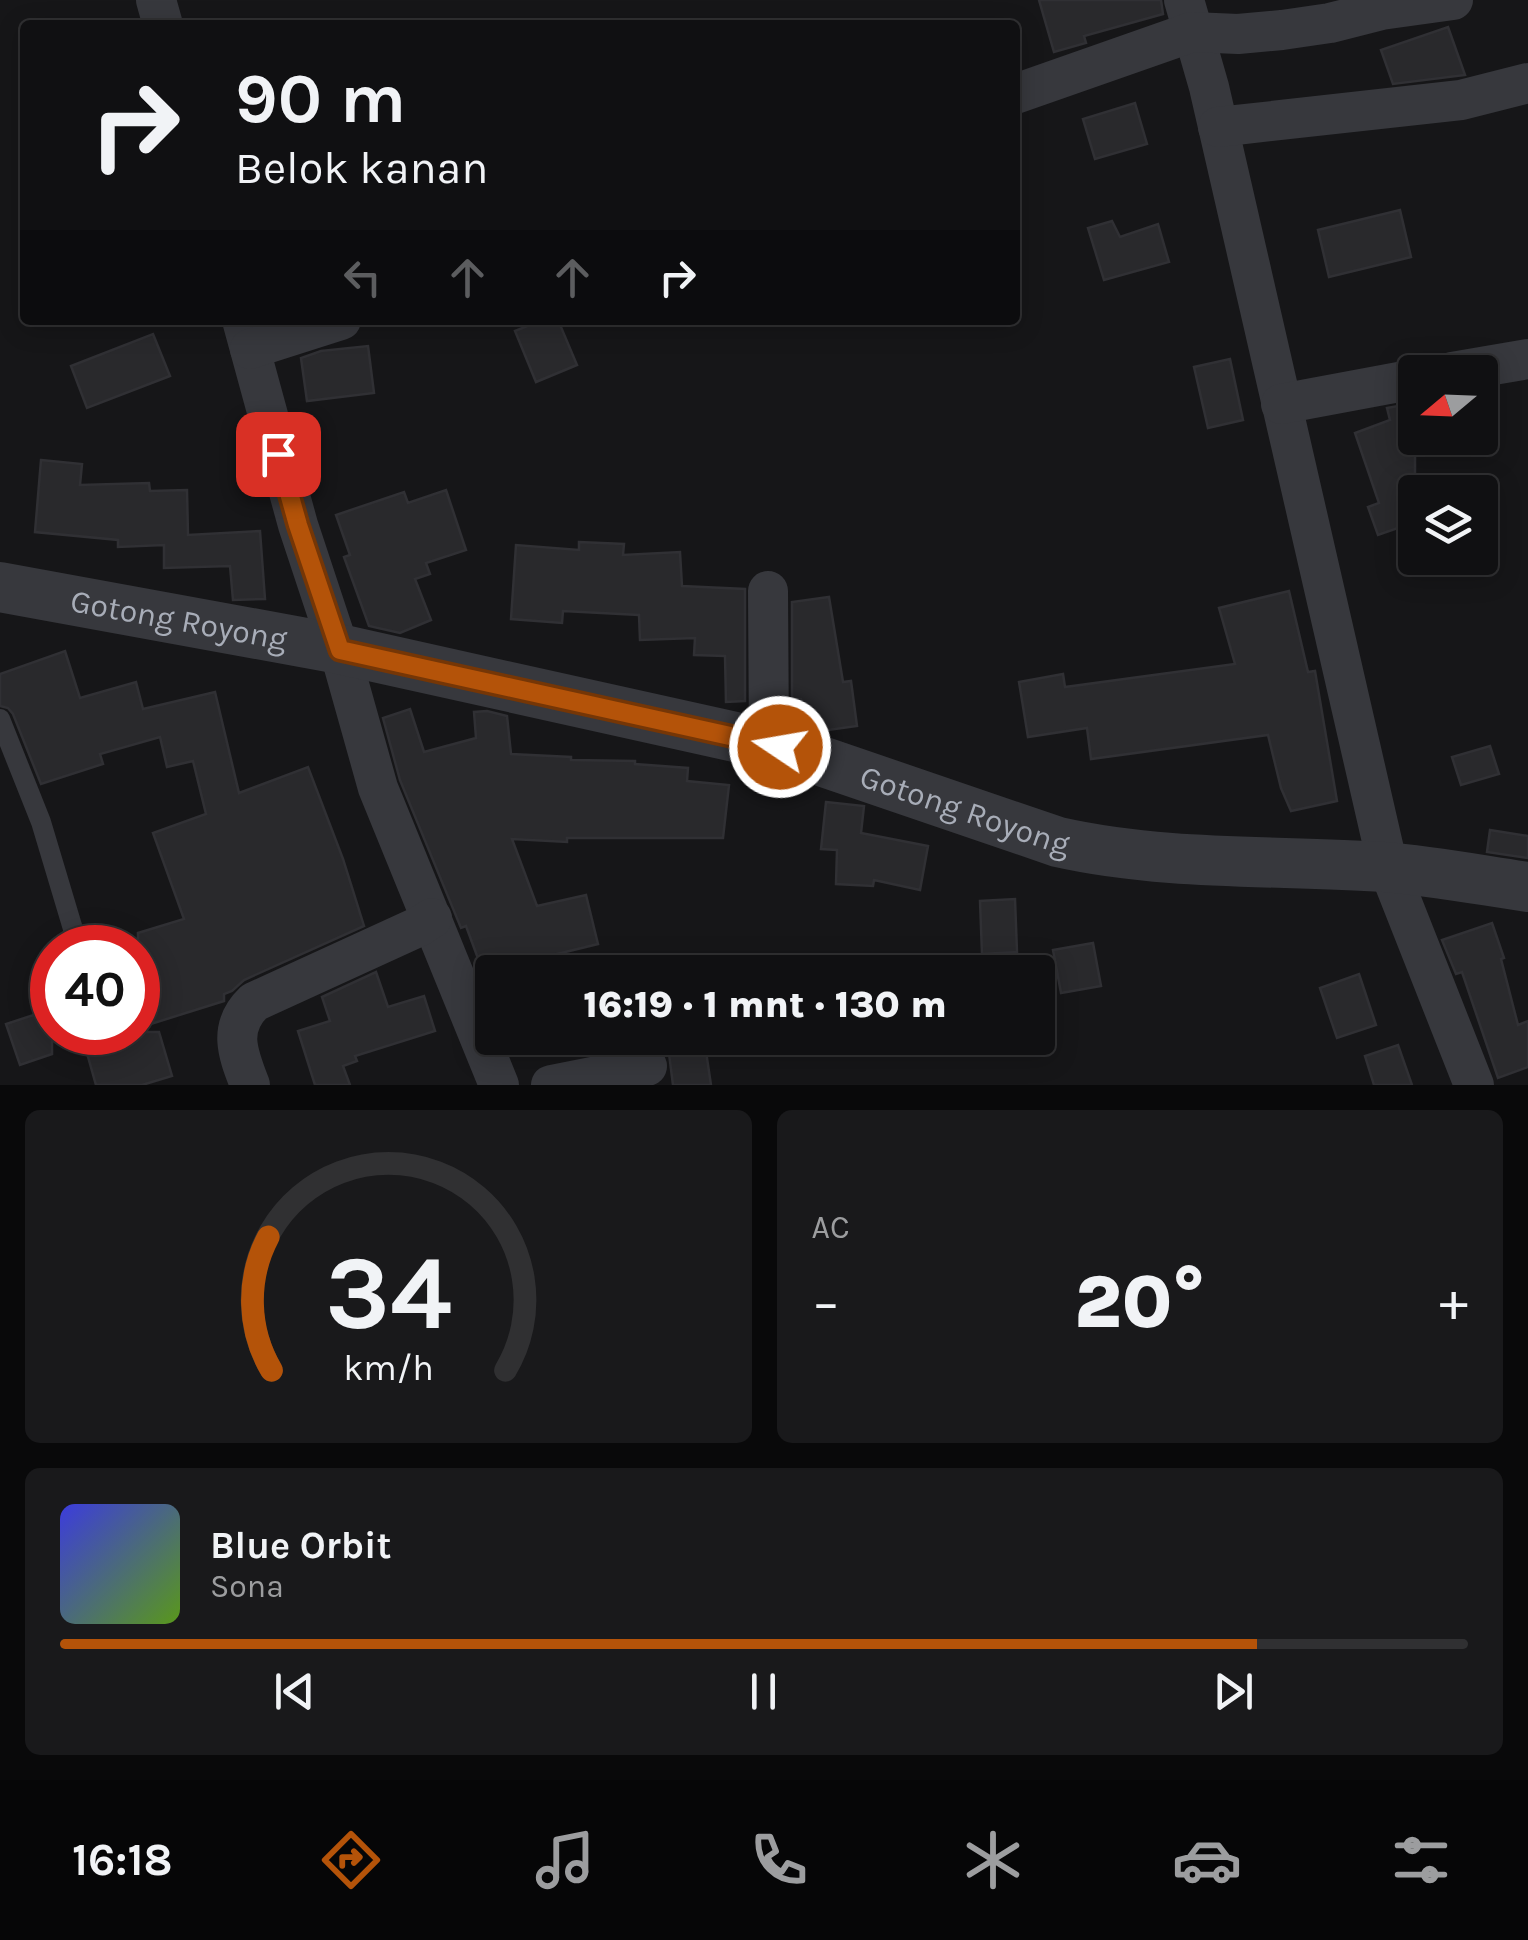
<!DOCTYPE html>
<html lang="id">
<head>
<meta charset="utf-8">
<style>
  body { margin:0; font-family:Karla,sans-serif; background:#19191b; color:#f1f3f6; height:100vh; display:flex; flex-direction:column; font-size:38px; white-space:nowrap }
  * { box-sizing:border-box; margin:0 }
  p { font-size:32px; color:#9c9d9f }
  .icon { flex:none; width:55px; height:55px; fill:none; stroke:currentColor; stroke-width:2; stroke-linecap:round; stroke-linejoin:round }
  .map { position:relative; height:1085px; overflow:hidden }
  .sheet { display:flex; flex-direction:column; gap:25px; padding:25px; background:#09090a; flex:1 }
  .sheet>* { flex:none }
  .banner { position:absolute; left:20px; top:20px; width:1000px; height:305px; border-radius:10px; box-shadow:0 5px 25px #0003,0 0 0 2px #303032; background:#101012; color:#f1f3f6; overflow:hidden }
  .needle { width:65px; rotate:251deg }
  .controls { position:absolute; left:1398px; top:355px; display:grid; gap:20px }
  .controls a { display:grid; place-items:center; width:100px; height:100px; border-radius:10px; background:#101012; box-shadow:0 5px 25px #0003,0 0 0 2px #303032; font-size:50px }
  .speed { position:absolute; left:30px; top:925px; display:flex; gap:20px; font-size:50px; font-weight:700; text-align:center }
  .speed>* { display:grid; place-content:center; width:130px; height:130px; border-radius:50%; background:#101012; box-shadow:0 5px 25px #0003,0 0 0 2px #303032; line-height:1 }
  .speed .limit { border:15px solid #d22; background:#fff; color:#111 }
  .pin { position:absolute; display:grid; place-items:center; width:85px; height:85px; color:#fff; margin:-42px; border-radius:20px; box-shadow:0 5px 15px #0006 }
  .me { position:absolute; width:110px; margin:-55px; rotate:282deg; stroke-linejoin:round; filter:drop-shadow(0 0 8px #0008) }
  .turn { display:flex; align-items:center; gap:35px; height:210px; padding:0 50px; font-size:45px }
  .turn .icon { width:130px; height:130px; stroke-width:2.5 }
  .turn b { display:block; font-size:70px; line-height:85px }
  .lanes { display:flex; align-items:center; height:95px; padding:0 50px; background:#0003; justify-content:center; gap:50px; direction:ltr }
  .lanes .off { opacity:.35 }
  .big { font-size:75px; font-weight:800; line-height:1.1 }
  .sheet .tile { flex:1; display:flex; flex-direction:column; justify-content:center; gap:15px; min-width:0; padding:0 35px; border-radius:15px; background:#19191b }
  .sheet .dial { align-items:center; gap:0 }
  .dial svg { height:260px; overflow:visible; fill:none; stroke:#303032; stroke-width:7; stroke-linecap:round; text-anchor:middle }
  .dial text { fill:#f1f3f6; stroke:none }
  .song { display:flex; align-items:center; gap:30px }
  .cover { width:120px; height:120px; border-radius:15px; background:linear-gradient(135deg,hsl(240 70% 55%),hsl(90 70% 35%)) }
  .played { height:10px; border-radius:5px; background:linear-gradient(90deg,#b45309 85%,#303032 85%) }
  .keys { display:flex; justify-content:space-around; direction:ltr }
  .heat { display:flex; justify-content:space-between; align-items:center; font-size:55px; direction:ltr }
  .sheet .tiles { flex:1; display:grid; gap:25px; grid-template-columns:1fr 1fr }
  .tile:last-child { grid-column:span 2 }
  .trip { position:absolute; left:475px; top:955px; width:580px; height:100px; border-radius:10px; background:#101012; box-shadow:0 5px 25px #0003,0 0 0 2px #303032; font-weight:800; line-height:100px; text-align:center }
  .dock { display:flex; height:160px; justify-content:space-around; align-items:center; background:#060607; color:#9c9d9f }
  .dock .icon { width:70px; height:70px }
  .dock .selected { color:#b45309 }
  .dock b { font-size:45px; color:#f1f3f6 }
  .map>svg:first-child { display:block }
  .building { fill:#29292c; stroke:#303034; stroke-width:2.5 }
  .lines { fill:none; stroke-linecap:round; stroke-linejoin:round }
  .service { stroke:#37383d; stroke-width:20 }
  .minor { stroke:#37383d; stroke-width:40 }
  .tertiary { stroke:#37383d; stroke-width:50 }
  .route-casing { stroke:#753606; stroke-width:25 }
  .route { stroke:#b45309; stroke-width:18 }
  .labels { text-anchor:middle; stroke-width:10; stroke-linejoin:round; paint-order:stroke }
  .street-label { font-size:32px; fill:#a8adb8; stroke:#111113 }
</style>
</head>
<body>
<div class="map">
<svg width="1528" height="1085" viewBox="0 0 1528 1085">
  <rect width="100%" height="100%" fill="#161618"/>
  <!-- building -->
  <g class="building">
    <path d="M1039,0H1161L1163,14L1084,36L1086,43L1054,52Z"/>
    <path d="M1448,27L1465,75L1393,84L1381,50Z"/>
    <path d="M1135,103L1147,144L1095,159L1083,119Z"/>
    <path d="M1400,210L1411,257L1329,277L1318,230Z"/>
    <path d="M1112,221L1120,237L1158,224L1169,262L1104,280L1088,228Z"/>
    <path d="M542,320H558L577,365L536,382L515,331Z"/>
    <path d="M153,334L170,376L87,408L71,366Z"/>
    <path d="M368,346L374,393L307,401L301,358L321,351Z"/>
    <path d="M1230,359L1243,420L1208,428L1194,367Z"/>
    <path d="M1415,403V479L1413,480L1415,486V522L1378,535L1368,507L1379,503L1355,433L1390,420L1387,408Z"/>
    <path d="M41,460L82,464L80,485L149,483L150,491L187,490L188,535L260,531L265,599L233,600L230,566L164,568V545L118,547V540L35,532Z"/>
    <path d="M446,490L466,550L426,563L430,574L415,579L431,620L400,633L369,626L344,557L350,555L336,515L404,492L408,503Z"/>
    <path d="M579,542L624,544L623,555L680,552L682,586L745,589V701L726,702L725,656L694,655L695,638L640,640L639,615L563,611L562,623L511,619L516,545L579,550Z"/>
    <path d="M1289,591L1308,672L1315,671L1337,801L1291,811L1281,788L1268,735L1091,759L1087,728L1028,737L1019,682L1063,674L1065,687L1235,664L1219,608Z"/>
    <path d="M829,597L843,682L851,681L857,726L821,731L805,725L801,699L792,700V602Z"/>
    <path d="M65,651L80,698L136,682L143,709L215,692L239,793L308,767L343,859L364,926L244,980L232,991L224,994V1001L138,1028V933L184,919L153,833L206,814L193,761L167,767L160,737L100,754L103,764L41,784L13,714L8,708L0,706V674Z"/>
    <path d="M410,709L424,752L476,738L474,712L487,711L507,716L511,754L571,757V760L635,761V764L688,768L687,781L729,785L723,838H567V842L512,839L537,906L586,895L598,944L545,957L549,972H483L466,926L461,928L400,780L383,718Z"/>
    <path d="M1490,746L1499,774L1461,785L1452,757Z"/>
    <path d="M826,802L864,806L861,833L928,846L920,890L874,880L873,886L836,884L837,850L821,849Z"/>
    <path d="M1490,830L1528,836V858L1487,852Z"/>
    <path d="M1015,899L1017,952L982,954L980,901Z"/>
    <path d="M1492,923L1504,958L1501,959L1518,1025L1528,1021V1067L1498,1078L1462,972L1456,974L1442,940Z"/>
    <path d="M1093,943L1101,986L1061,993L1053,950Z"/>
    <path d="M376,972L388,1007L424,996L435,1031L355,1056L357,1061L343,1066L350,1085H315L298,1031L330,1021L322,997Z"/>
    <path d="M1359,974L1376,1025L1337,1038L1320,988Z"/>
    <path d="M52,1009V1054L20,1065L6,1024Z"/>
    <path d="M81,1032H159L172,1076L142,1085H96Z"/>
    <path d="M667,1038H704L711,1085H673Z"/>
    <path d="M1398,1045L1412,1085H1374L1365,1056Z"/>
  </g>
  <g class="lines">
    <!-- service -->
    <path class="service" d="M0,719L41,822L73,929"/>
    <!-- minor -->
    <g class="minor">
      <path d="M156,0L163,25"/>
      <path d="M1184,0L1209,87L1388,867L1474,1085"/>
      <path d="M1015,94L1192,32L1238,34L1282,30L1330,23L1381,10L1453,0"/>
      <path d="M1218,127L1461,100L1528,83"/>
      <path d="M242,320L298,525L339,649L378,788L499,1085"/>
      <path d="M250,349L341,320"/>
      <path d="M1452,372L1528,359"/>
      <path d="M1281,404L1415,379"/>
      <path d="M768,591L769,745"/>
      <path d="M250,1085C238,1054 227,1028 254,1002L420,926L432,918"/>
      <path d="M551,1085L647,1066"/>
    </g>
    <!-- tertiary -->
    <path class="tertiary" id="s1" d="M0,587L339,649L780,747L1058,842C1165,866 1276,860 1384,867C1432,871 1480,880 1528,887"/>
  </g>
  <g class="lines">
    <defs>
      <path id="route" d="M278,454L298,525L340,650L780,747"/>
    </defs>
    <!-- route casing -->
    <use href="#route" class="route-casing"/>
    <!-- route -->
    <use href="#route" class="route"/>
  </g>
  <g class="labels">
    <!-- street labels -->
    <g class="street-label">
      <text dy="11" stroke="none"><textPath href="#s1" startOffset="182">Gotong Royong</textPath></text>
      <text dy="11" stroke="none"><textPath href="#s1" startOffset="992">Gotong Royong</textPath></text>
    </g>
  </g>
</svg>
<div class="controls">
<a><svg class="needle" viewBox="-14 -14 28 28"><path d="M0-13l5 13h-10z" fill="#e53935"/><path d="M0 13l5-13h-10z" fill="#9c9d9f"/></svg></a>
<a><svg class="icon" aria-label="layers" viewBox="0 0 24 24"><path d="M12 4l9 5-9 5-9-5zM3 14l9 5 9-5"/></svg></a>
</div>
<div class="speed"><div class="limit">40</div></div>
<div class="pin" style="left:278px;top:454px;background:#d93025"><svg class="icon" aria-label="arrive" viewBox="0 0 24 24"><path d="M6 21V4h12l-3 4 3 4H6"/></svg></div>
<svg class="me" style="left:780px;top:747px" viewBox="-20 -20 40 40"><circle r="17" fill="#b45309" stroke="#fff" stroke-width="3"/><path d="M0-11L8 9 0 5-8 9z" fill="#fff"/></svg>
<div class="trip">16:19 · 1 mnt · 130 m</div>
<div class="banner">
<div class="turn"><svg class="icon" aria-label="right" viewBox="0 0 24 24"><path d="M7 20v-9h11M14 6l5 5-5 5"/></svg><div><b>90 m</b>Belok kanan</div></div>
<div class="lanes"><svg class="icon off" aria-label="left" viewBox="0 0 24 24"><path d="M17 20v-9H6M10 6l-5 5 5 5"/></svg><svg class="icon off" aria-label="ahead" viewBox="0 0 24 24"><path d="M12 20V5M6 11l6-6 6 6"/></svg><svg class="icon off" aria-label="ahead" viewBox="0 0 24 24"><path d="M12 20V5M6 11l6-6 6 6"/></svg><svg class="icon" aria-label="right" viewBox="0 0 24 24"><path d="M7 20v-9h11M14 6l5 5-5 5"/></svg></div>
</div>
</div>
<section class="sheet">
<div class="tiles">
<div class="tile dial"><svg viewBox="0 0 100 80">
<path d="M14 69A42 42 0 1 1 86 69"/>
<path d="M14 69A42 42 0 0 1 13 28" stroke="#b45309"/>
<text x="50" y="56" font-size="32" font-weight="700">34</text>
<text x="50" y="72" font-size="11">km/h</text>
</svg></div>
<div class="tile"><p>AC</p>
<div class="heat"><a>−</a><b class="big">20°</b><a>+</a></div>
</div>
<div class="tile">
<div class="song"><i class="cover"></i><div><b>Blue Orbit</b><p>Sona</p></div></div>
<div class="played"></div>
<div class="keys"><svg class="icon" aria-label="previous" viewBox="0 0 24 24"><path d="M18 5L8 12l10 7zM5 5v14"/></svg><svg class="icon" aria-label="pause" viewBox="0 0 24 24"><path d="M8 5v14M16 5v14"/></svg><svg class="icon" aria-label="next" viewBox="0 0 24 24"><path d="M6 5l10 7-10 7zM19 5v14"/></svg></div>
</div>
</div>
</section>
<nav class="dock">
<b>16:18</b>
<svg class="icon selected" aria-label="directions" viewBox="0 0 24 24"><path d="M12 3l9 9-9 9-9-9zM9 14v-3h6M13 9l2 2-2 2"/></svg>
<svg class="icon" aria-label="music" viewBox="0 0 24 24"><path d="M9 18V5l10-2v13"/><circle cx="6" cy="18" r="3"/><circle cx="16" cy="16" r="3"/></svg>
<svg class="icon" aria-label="phone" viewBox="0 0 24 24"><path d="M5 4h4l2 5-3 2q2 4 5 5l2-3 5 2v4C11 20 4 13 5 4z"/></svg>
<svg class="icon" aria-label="climate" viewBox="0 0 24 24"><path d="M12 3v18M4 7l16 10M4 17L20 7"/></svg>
<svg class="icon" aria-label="car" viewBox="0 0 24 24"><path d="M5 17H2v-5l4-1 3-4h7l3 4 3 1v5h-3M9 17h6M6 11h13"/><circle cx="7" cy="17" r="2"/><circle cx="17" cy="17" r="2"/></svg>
<svg class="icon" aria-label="filters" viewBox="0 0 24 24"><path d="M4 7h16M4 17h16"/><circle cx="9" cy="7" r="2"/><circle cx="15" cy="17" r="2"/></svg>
</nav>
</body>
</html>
